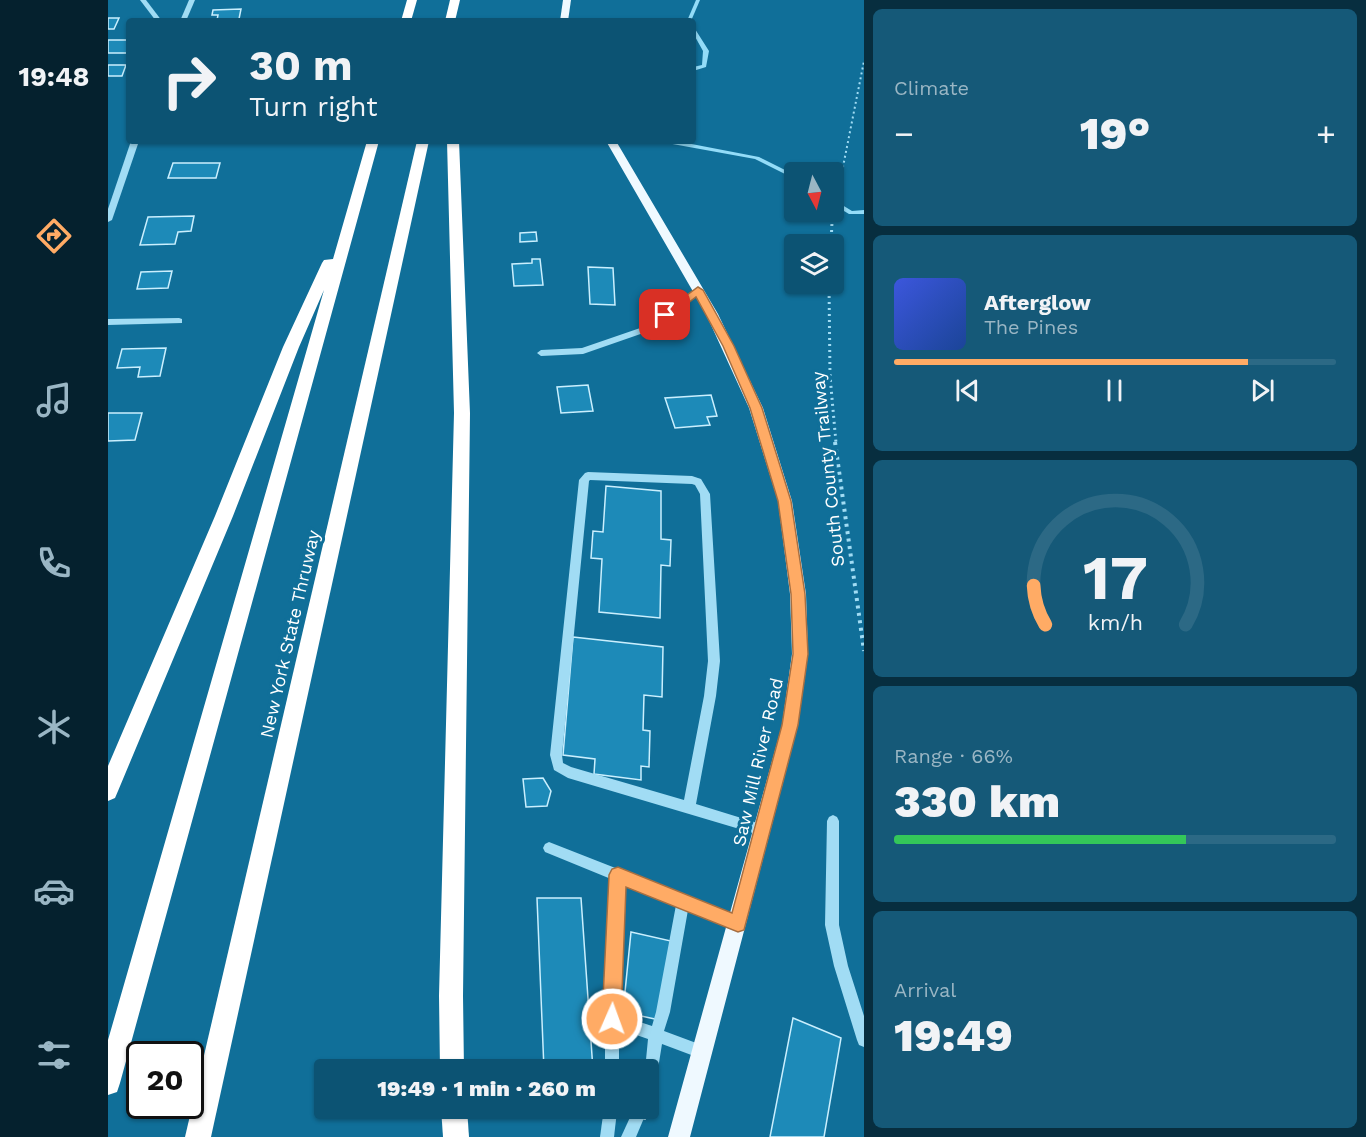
<!DOCTYPE html>
<html lang="en">
<head>
<meta charset="utf-8">
<style>
  body { margin:0; font-family:"Work Sans",sans-serif; background:#155978; color:#f1f3f6; height:100vh; display:flex; flex-direction:column; font-size:22px; white-space:nowrap }
  * { box-sizing:border-box; margin:0 }
  p { font-size:20px; color:#9ab6c4 }
  .icon { flex:none; width:33px; height:33px; fill:none; stroke:currentColor; stroke-width:2; stroke-linecap:round; stroke-linejoin:round }
  .map { position:relative; flex:1; overflow:hidden }
  .sheet { display:flex; flex-direction:column; gap:9px; padding:9px; background:#072e3f; width:502px }
  .sheet>* { flex:none }
  .hud { position:absolute; left:18px; top:18px; width:570px; height:126px; border-radius:6px; box-shadow:0 2px 4px #0004; background:#0c5373; color:#f1f3f6; overflow:hidden }
  .needle { width:39px; rotate:173deg }
  .fabs { position:absolute; left:676px; top:162px; display:grid; gap:12px }
  .fabs a { display:grid; place-items:center; width:60px; height:60px; border-radius:6px; background:#0c5373; box-shadow:0 2px 4px #0004; font-size:30px }
  .speed { position:absolute; left:18px; top:1041px; display:flex; gap:12px; font-size:30px; font-weight:700; text-align:center }
  .speed>* { display:grid; place-content:center; width:78px; height:78px; border-radius:50%; background:#0c5373; box-shadow:0 2px 4px #0004; line-height:1 }
  .speed .limit { border:3px solid #111; border-radius:9px; background:#fff; color:#111 }
  .pin { position:absolute; display:grid; place-items:center; width:51px; height:51px; color:#fff; margin:-26px; border-radius:12px; box-shadow:0 3px 9px #0006 }
  .me { position:absolute; width:66px; margin:-33px; rotate:2deg; stroke-linejoin:round; filter:drop-shadow(0 0 4px #0008) }
  .turn { display:flex; align-items:center; gap:21px; height:126px; padding:0 24px; font-size:27px }
  .turn .icon { width:78px; height:78px; stroke-width:2.5 }
  .turn b { display:block; font-size:42px; line-height:51px }
  .big { font-size:45px; font-weight:800; line-height:1.1 }
  .sheet .tile { flex:1; display:flex; flex-direction:column; justify-content:center; gap:9px; min-width:0; padding:0 21px; border-radius:9px; background:#155978 }
  .sheet .dial { align-items:center; gap:0 }
  .dial svg { height:156px; overflow:visible; fill:none; stroke:#2c6985; stroke-width:7; stroke-linecap:round; text-anchor:middle }
  .dial text { fill:#f1f3f6; stroke:none }
  .song { display:flex; align-items:center; gap:18px }
  .cover { width:72px; height:72px; border-radius:9px; background:linear-gradient(135deg,hsl(230 70% 55%),hsl(220 70% 35%)) }
  .played { height:6px; border-radius:3px; background:linear-gradient(90deg,#ffab65 80%,#2c6985 80%) }
  .keys { display:flex; justify-content:space-around; direction:ltr }
  .heat { display:flex; justify-content:space-between; align-items:center; font-size:33px; direction:ltr }
  .charge { height:9px; border-radius:4px; background:linear-gradient(90deg,#34c759 66%,#2c6985 0) }
  .trip { position:absolute; left:206px; top:1059px; width:345px; height:60px; border-radius:6px; background:#0c5373; box-shadow:0 2px 4px #0004; font-weight:800; line-height:60px; text-align:center }
  main { display:flex; flex:1; min-height:0 }
  .tab-bar { display:flex; flex-direction:column; width:108px; justify-content:space-around; align-items:center; background:#05212e; color:#9ab6c4 }
  .tab-bar .icon { width:42px; height:42px }
  .tab-bar .selected { color:#ffab65 }
  .tab-bar b { font-size:27px; color:#f1f3f6 }
  .map>svg:first-child { display:block }
  .lines { fill:none; stroke-linecap:round; stroke-linejoin:round }
  .stream { fill:#93dcf8; fill-rule:evenodd }
  .building { fill:#1d8ab8; stroke:#caeffe; stroke-width:1.5 }
  .minor-tunnel { stroke:#408cad; stroke-width:14; stroke-dasharray:14 7; stroke-linecap:butt }
  .path-far2 { stroke:#a1dcf4; stroke-width:2; stroke-dasharray:2 3; stroke-linecap:butt }
  .path-far1 { stroke:#a1dcf4; stroke-width:3; stroke-dasharray:2 4; stroke-linecap:butt }
  .path { stroke:#a1dcf4; stroke-width:4; stroke-dasharray:3 4.5; stroke-linecap:butt }
  .minor { fill:#a1dcf4; fill-rule:evenodd }
  .major { fill:#eff9ff; fill-rule:evenodd }
  .highway { fill:#fff; fill-rule:evenodd }
  .route { fill:#ffab65; stroke:#a66f42; stroke-width:1.5 }
  .labels { text-anchor:middle; stroke-width:6; stroke-linejoin:round; paint-order:stroke }
  .street-label { font-size:18px; fill:#fff; stroke:#106f99 }
</style>
</head>
<body>
<main>
<nav class="tab-bar">
<b>19:48</b>
<svg class="icon selected" aria-label="directions" viewBox="0 0 24 24"><path d="M12 3l9 9-9 9-9-9zM9 14v-3h6M13 9l2 2-2 2"/></svg>
<svg class="icon" aria-label="music" viewBox="0 0 24 24"><path d="M9 18V5l10-2v13"/><circle cx="6" cy="18" r="3"/><circle cx="16" cy="16" r="3"/></svg>
<svg class="icon" aria-label="phone" viewBox="0 0 24 24"><path d="M5 4h4l2 5-3 2q2 4 5 5l2-3 5 2v4C11 20 4 13 5 4z"/></svg>
<svg class="icon" aria-label="climate" viewBox="0 0 24 24"><path d="M12 3v18M4 7l16 10M4 17L20 7"/></svg>
<svg class="icon" aria-label="car" viewBox="0 0 24 24"><path d="M5 17H2v-5l4-1 3-4h7l3 4 3 1v5h-3M9 17h6M6 11h13"/><circle cx="7" cy="17" r="2"/><circle cx="17" cy="17" r="2"/></svg>
<svg class="icon" aria-label="filters" viewBox="0 0 24 24"><path d="M4 7h16M4 17h16"/><circle cx="9" cy="7" r="2"/><circle cx="15" cy="17" r="2"/></svg>
</nav>
<div class="map">
<svg width="756" height="1137" viewBox="0 0 756 1137">
  <rect width="100%" height="100%" fill="#106f99"/>
  <g class="lines">
    <!-- stream -->
    <g class="stream">
      <path d="M588,0H592L583,21H579Z"/>
      <path d="M585,28L587,29L601,51L598,67L585,71V67L594,65L595,51L585,33Z"/>
      <path d="M556,141H568L651,157L687,175V179L647,159L559,143Z"/>
      <path d="M726,200L744,211L756,210V214H741L726,205Z"/>
    </g>
  </g>
  <!-- building -->
  <g class="building">
    <path d="M133,9L131,19L109,20L110,15H104L105,10Z"/>
    <path d="M0,18H11L6,29H0Z"/>
    <rect x="0" y="40" width="21" height="13"/>
    <path d="M0,65H18L14,76H0Z"/>
    <path d="M65,163H112L108,178H60Z"/>
    <path d="M86,216L83,231L70,232L67,244L32,245L40,217Z"/>
    <path d="M428,232L429,241L412,242V233Z"/>
    <path d="M424,259H432L435,285L406,286L404,264L424,263Z"/>
    <path d="M480,267L505,268L507,305L482,304Z"/>
    <path d="M64,271L60,288L29,289L33,272Z"/>
    <path d="M58,348L52,376L30,377L32,367L9,368L14,349Z"/>
    <path d="M480,385L485,411L453,413L449,387Z"/>
    <path d="M603,395L609,416L599,417L602,425L567,428L557,398Z"/>
    <path d="M0,413H34L27,440L0,441Z"/>
    <path d="M498,486L553,491V539L563,540L562,566L553,565L552,618L491,612L494,559L483,558L485,531L495,532Z"/>
    <path d="M465,637L555,647L554,697L536,695L535,730L542,731L541,767L533,766V780L486,774L487,759L455,755Z"/>
    <path d="M435,778L443,791L439,806L418,807L415,779Z"/>
    <path d="M429,898H473L485,1070H436Z"/>
    <path d="M523,932L563,941L556,1021L515,1012Z"/>
    <path d="M685,1018L733,1038L716,1137H662Z"/>
    <path d="M499,1059L544,1070L540,1095V1070H498Z"/>
    <path d="M437,1108H487V1113H438Z"/>
    <path d="M538,1108L537,1119L493,1109Z"/>
  </g>
  <g class="lines">
    <!-- minor-tunnel -->
    <path class="minor-tunnel" d="M540,1082L544,1070"/>
    <!-- path-far2 -->
    <path class="path-far2" d="M729,197L756,61"/>
    <!-- path-far1 -->
    <g class="path-far1">
      <path d="M723,244L724,222L729,196"/>
      <path d="M721,284L722,376L728,443"/>
    </g>
    <!-- path -->
    <path class="path" d="M727,442L756,651"/>
    <!-- minor -->
    <g class="minor">
      <path d="M32,0H38L54,21H48Z"/>
      <path d="M81,0H87L78,21H72Z"/>
      <path d="M23,141H31L4,220L0,222V209Z"/>
      <path d="M590,287L594,290L593,292L544,330L475,354L433,356L429,353L433,350L474,348L538,326Z"/>
      <path d="M71,318L74,319V323L0,325V319Z"/>
      <path d="M480,472L584,476L593,479L602,494L612,661L608,696L588,804L659,826L661,830L659,834L655,836L460,778L446,770L442,755L471,480L477,473ZM482,480L584,484L587,485L592,494L600,661L596,696L576,800L463,767L455,763L454,755L481,481Z"/>
      <path d="M725,815L729,817L731,821V925L740,966L756,1016V1047L751,1045L749,1040L726,966L717,925L719,821L721,817Z"/>
      <path d="M441,842L635,918L637,923L635,928L630,930L580,910L562,1012L556,1031L599,1047L601,1052L599,1057L594,1059L554,1044L549,1075L544,1077L540,1076V1070H537L540,1039L511,1029V1060L509,1065L504,1067L499,1065L497,1060V1019L503,879L437,852L435,848L437,844ZM516,884L568,905L548,1012L544,1026L511,1015Z"/>
      <path d="M496,1108H508L509,1111L506,1137H492Z"/>
      <path d="M529,1111L534,1113L536,1118L528,1137H513L524,1113Z"/>
    </g>
    <!-- major -->
    <g class="major">
      <path d="M455,0H463L460,21H452Z"/>
      <path d="M498,141H508L610,314L655,408L684,501L698,594L700,654L690,725L582,1137H560L674,725L684,654L682,594L670,501L641,408L598,314Z"/>
    </g>
    <!-- highway -->
    <g class="highway">
      <path d="M299,0H309L303,21H293Z"/>
      <path d="M342,0H352L347,21H337Z"/>
      <path d="M259,141H271L12,1083L9,1092L0,1095V1040L216,290L191,347L125,516L10,791L7,798L0,801V766L107,516L175,347L214,263L216,260L225,259Z"/>
      <path d="M309,141H321L103,1137H77Z"/>
      <path d="M339,141H351L362,413L355,996L356,1070H332L331,996L346,413Z"/>
      <path d="M333,1108H359L361,1137H335Z"/>
    </g>
  </g>
  <!-- route -->
  <path class="route" d="M590,287L595,290L626,346L654,408L683,501L697,594L700,654L690,725L636,930L630,932L518,887L513,1019L510,1025L504,1028L497,1025L494,1019L501,875L504,869L510,867L624,913L674,725L685,654L683,594L670,501L642,408L615,346L588,297L561,318L557,319L552,315Z"/>
  <g class="labels">
    <!-- street labels -->
    <g class="street-label">
      <text transform="translate(720 469) rotate(-96)" y="6">South County Trailway</text>
      <text transform="translate(182 634) rotate(-77)" y="6">New York State Thruway</text>
      <text transform="translate(650 762) rotate(-77)" y="6">Saw Mill River Road</text>
    </g>
  </g>
</svg>
<div class="fabs">
<a><svg class="needle" viewBox="-14 -14 28 28"><path d="M0-13l5 13h-10z" fill="#e53935"/><path d="M0 13l5-13h-10z" fill="#9ab6c4"/></svg></a>
<a><svg class="icon" aria-label="layers" viewBox="0 0 24 24"><path d="M12 4l9 5-9 5-9-5zM3 14l9 5 9-5"/></svg></a>
</div>
<div class="speed"><div class="limit">20</div></div>
<div class="pin" style="left:557px;top:315px;background:#d93025"><svg class="icon" aria-label="arrive" viewBox="0 0 24 24"><path d="M6 21V4h12l-3 4 3 4H6"/></svg></div>
<svg class="me" style="left:504px;top:1019px" viewBox="-20 -20 40 40"><circle r="17" fill="#ffab65" stroke="#fff" stroke-width="3"/><path d="M0-11L8 9 0 5-8 9z" fill="#fff"/></svg>
<div class="trip">19:49 · 1 min · 260 m</div>
<div class="hud">
<div class="turn"><svg class="icon" aria-label="right" viewBox="0 0 24 24"><path d="M7 20v-9h11M14 6l5 5-5 5"/></svg><div><b>30 m</b>Turn right</div></div>
</div>
</div>
<section class="sheet">
<div class="tile"><p>Climate</p>
<div class="heat"><a>−</a><b class="big">19°</b><a>+</a></div>
</div>
<div class="tile">
<div class="song"><i class="cover"></i><div><b>Afterglow</b><p>The Pines</p></div></div>
<div class="played"></div>
<div class="keys"><svg class="icon" aria-label="previous" viewBox="0 0 24 24"><path d="M18 5L8 12l10 7zM5 5v14"/></svg><svg class="icon" aria-label="pause" viewBox="0 0 24 24"><path d="M8 5v14M16 5v14"/></svg><svg class="icon" aria-label="next" viewBox="0 0 24 24"><path d="M6 5l10 7-10 7zM19 5v14"/></svg></div>
</div>
<div class="tile dial"><svg viewBox="0 0 100 80">
<path d="M14 69A42 42 0 1 1 86 69"/>
<path d="M14 69A42 42 0 0 1 8 49" stroke="#ffab65"/>
<text x="50" y="56" font-size="32" font-weight="700">17</text>
<text x="50" y="72" font-size="11">km/h</text>
</svg></div>
<div class="tile"><p>Range · 66%</p><b class="big">330 km</b><div class="charge"></div></div>
<div class="tile"><p>Arrival</p><b class="big">19:49</b></div>
</section>
</main>
</body>
</html>
